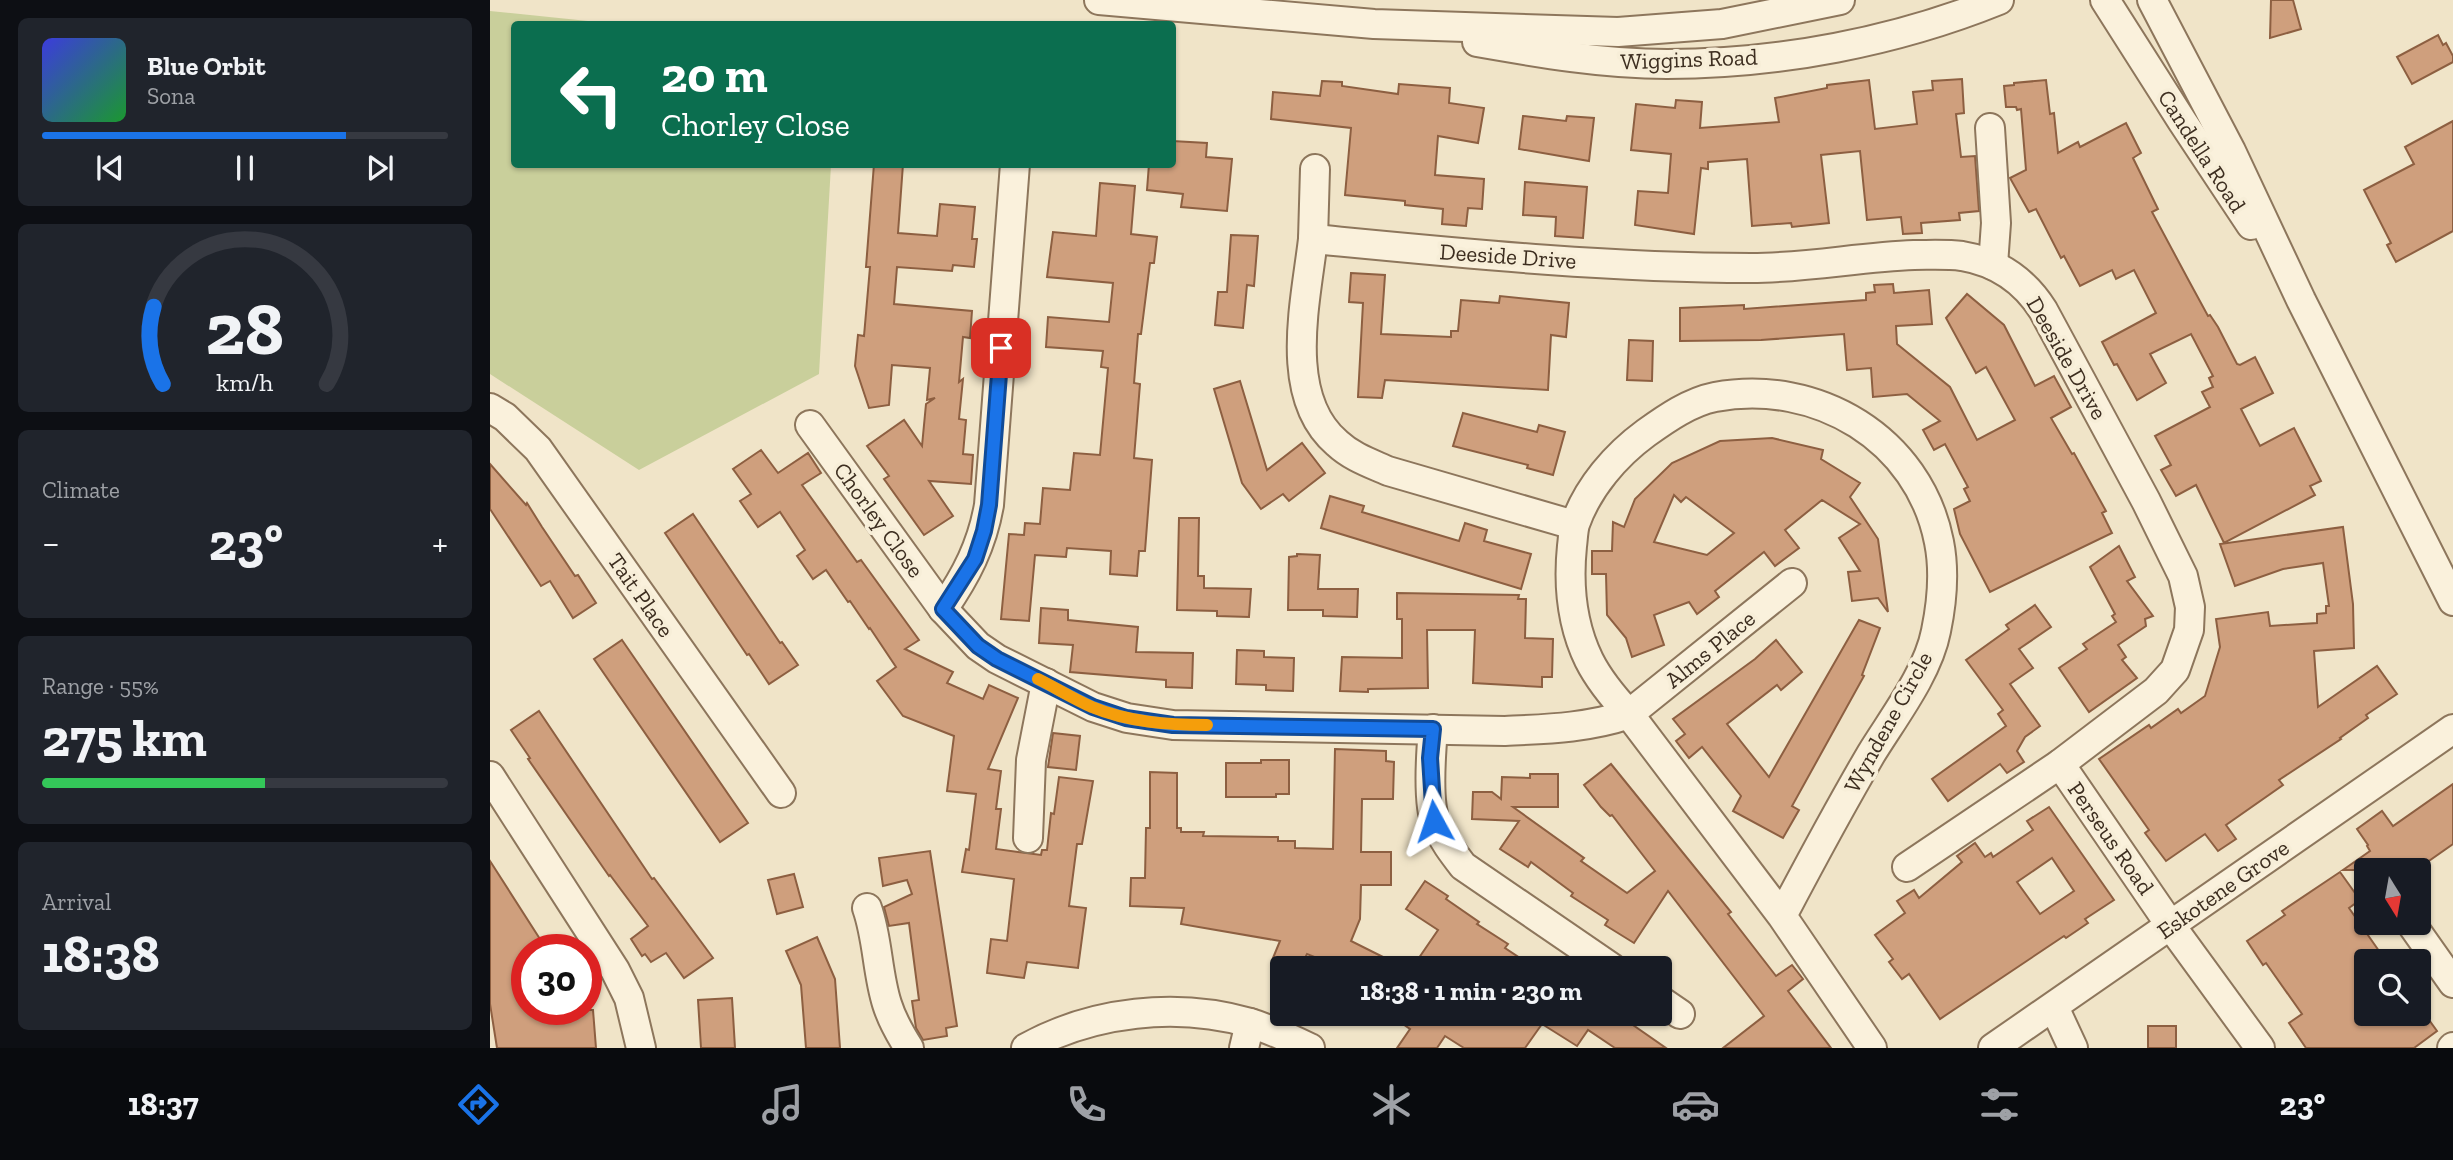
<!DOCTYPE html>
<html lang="en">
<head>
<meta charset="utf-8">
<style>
  body { margin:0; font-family:"Zilla Slab",serif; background:#20242c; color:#f1f3f6; height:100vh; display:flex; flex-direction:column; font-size:26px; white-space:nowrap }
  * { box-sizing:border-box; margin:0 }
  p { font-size:23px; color:#9ea1a6 }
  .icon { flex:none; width:38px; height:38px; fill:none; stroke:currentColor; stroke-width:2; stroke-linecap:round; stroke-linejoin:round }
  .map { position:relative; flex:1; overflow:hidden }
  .panel { display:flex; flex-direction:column; gap:18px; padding:18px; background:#0d0f14; width:490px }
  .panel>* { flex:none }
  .top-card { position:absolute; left:21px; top:21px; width:665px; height:147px; border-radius:7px; box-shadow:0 2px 5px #0004; background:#0b6e4f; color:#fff; overflow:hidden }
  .needle { width:46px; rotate:169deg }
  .fabs { position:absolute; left:1864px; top:858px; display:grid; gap:14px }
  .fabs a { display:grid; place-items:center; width:77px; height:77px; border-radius:7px; background:#171b24; box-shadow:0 2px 5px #0004; font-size:35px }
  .speed { position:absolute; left:21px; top:934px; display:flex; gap:14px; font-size:35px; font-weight:700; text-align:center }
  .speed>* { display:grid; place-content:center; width:91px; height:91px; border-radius:50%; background:#171b24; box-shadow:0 2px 5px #0004; line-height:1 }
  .speed .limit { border:10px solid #d22; background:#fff; color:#111 }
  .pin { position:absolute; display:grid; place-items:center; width:60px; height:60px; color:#fff; margin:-30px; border-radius:14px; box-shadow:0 4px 10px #0006 }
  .me { position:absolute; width:77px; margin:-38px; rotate:355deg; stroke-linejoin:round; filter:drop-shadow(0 0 5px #0008) }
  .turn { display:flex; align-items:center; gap:24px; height:147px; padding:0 35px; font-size:32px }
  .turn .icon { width:91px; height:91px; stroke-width:2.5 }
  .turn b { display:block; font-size:49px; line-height:60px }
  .big { font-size:52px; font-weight:800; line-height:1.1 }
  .panel .widget { flex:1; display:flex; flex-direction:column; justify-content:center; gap:10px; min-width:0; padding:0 24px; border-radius:10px; background:#20242c }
  .panel .dial { align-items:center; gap:0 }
  .dial svg { height:182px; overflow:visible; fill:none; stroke:#363941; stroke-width:7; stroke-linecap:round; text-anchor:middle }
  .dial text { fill:#f1f3f6; stroke:none }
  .song { display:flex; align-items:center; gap:21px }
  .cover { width:84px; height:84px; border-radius:10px; background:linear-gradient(135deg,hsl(240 70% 55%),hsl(130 70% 35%)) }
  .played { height:7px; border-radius:4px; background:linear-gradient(90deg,#1a73e8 75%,#363941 75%) }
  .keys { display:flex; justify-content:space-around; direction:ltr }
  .heat { display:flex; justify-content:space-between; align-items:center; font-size:38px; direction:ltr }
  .charge { height:10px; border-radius:5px; background:linear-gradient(90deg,#34c759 55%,#363941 0) }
  .trip { position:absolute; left:780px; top:956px; width:402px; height:70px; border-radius:7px; background:#171b24; box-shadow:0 2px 5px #0004; font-weight:800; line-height:70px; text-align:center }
  .tab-bar { display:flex; height:112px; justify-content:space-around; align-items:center; background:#090b0e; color:#9ea1a6 }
  .tab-bar .icon { width:49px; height:49px }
  .tab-bar .on { color:#1a73e8 }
  .tab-bar b { font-size:32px; color:#f1f3f6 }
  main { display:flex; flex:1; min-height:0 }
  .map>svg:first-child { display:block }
  .green { fill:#c9cf9b }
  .building { fill:#cf9f7d; stroke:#8d5f41; stroke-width:2; fill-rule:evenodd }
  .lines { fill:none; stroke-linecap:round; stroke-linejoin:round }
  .minor-casing { stroke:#8d765c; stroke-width:32 }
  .minor { stroke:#faf1dc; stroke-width:28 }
  .route-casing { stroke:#114b97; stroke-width:18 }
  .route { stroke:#1a73e8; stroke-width:12 }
  .slow { stroke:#f59e0b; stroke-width:12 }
  .labels { text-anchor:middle; stroke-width:7; stroke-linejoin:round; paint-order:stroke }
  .street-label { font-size:23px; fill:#3d2e20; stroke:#f7eed8 }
</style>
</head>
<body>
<main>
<section class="panel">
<div class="widget">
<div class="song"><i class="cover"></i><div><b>Blue Orbit</b><p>Sona</p></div></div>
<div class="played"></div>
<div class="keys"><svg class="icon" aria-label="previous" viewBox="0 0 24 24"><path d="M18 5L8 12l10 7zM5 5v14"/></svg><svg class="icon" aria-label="pause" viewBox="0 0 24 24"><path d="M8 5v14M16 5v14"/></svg><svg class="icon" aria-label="next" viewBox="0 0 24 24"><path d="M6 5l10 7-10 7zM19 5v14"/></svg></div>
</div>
<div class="widget dial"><svg viewBox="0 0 100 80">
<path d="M14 69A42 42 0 1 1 86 69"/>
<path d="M14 69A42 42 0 0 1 10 35" stroke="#1a73e8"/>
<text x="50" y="56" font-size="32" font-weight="700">28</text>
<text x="50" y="72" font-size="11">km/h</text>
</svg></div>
<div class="widget"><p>Climate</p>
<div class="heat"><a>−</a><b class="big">23°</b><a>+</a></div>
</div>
<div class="widget"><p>Range · 55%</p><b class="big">275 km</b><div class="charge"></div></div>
<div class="widget"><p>Arrival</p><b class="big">18:38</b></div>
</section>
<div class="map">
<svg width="1963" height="1048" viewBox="0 0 1963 1048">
  <rect width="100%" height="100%" fill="#f0e4c8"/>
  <!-- green -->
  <path class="green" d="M0,11L127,24H24V164L341,165L329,374L149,470L0,374Z"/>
  <!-- building -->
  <g class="building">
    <path d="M1781,0H1803L1811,29L1780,38Z"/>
    <path d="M1948,35L1953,45L1956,43L1963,56V62L1922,84L1907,57Z"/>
    <path d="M1472,79L1474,113L1466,114L1471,157L1485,156L1489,211L1469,213L1470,220L1431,223L1432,233L1413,234L1411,217L1377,220L1370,151L1331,155L1339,223L1302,227L1301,223L1262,226L1257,159L1218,162V169L1211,168L1204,234L1145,225L1148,191L1178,193L1181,154L1141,150L1146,104L1185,108L1186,100L1212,102L1210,128L1289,122L1285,98L1337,88V85L1379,80L1385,129L1427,124L1423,92L1443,90L1442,81Z"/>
    <path d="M1556,80L1560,114L1564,113L1568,153L1588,142L1590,147L1636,123L1651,153L1643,158L1668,209L1662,212L1699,281L1718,316L1720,315L1728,327L1747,364L1750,365L1765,357L1783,393L1751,409L1770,446L1804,428L1831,481L1820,486L1825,495L1734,543L1706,485L1686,496L1671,470L1681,465L1665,436L1720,407L1712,392L1723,387L1719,378L1723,376L1701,334L1660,354L1676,383L1647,400L1627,364L1624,365L1612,342L1666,313L1644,270L1626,279L1622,270L1590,286L1574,256L1571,258L1546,209L1539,212L1520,178L1536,170L1531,109L1527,110L1526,107H1516L1514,86L1524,85V83Z"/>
    <path d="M832,81L852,82V86L908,94L909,84L960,88L959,103L994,108L988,143L948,136L945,175L994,179L992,209L978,208L976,226L952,224L953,209L915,205V201L855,195L861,128L781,119L783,92L830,96Z"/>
    <path d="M1033,116L1076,121L1077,116L1104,118L1099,161L1029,149Z"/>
    <path d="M1963,121V231L1906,262L1897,245L1901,243L1874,190L1924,164L1915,147Z"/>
    <path d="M682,141L717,143L716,157L742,159L737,211L691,207L693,194L657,190L659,164H682Z"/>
    <path d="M384,164H413L408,233L447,236L450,204L485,207L482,239H487L484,267L463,265L462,271L407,267L404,304L482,311L480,338L473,337L469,382L473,379L469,419L476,420L473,454L483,455L481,484L439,481L463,516L434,535L394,479L399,476L377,446L414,420L432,446L436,404L445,398L437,400L440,368L402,365L399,405L379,408L365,366L368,335L374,336L380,267H376Z"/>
    <path d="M1035,182L1097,187L1093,238L1065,236L1066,217L1033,215Z"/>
    <path d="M610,183L645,186L641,234L667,237L664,263H660L651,334H648L644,383L650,384L644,458L662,460L655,551H649L647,576L620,574L621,551L577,548L576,557L545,555L539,621L511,619L519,534L534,535L535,523L550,524L553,488L580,490L584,453L610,455L618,368L611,367L613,351L556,347L558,317L619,322L623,283L557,277L563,232L606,236Z"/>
    <path d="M741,235L768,236L764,286L757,285L753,328L725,325L728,292H737Z"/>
    <path d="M861,273L895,275L891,334L961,337V331H968L971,300L1009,303L1010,296L1079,303L1076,337L1061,335L1058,390L895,380L892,398L868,397L873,303L859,302Z"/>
    <path d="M1403,284L1404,293L1439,290L1442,324L1406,326L1407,344L1460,387L1487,440L1525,420L1496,367L1486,373L1456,318L1477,294L1514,325L1545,386L1564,376L1581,407L1561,418L1582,454L1584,453L1616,511L1612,513L1622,533L1500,592L1470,534L1464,509L1480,501L1474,489L1478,487L1455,444L1444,450L1433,430L1450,421L1417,394L1383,397L1381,368L1357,370L1354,334L1271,340L1190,341V308L1254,305V309L1376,300V293L1385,292L1384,285Z"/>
    <path d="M1139,340L1163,341L1162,381L1137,380Z"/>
    <path d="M750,381L777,470L812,443L835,473L799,501L793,494L771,509L752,483L724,389Z"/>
    <path d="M973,413L1047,432L1049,425L1075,432L1063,475L1037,468L1038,465L963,446Z"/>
    <path d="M1282,438L1333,450L1331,459L1370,483L1360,497L1388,539L1398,612L1388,598L1362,601L1358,572L1370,571L1349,538L1370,524L1332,500L1295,530L1309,548L1285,566L1274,552L1225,591L1229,597L1207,614L1199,602L1164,615L1174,645L1142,657L1136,638L1117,615L1116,574H1102V551H1122L1123,522L1134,527L1145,499L1182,463L1230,441ZM1184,495L1191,502L1196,497L1244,533L1217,555L1164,542Z"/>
    <path d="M271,450L288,473L318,453L331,473L312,485L367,562L371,560L429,640L415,649L463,672L457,683L493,699L499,685L528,698L498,769L511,771L506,809H511L506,849L551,855L552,850H557L561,813L564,814L569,777L603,781L592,844H587L579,906L596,908L588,968L537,962L534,978L497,973L501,939L517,941L524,879L472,872L476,849L479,850L486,794L457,791L464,736L413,716L387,681L406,667L380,628L379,629L360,601L358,602L336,570L323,579L307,556L315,550L290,512L268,527L250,501L261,494L243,469Z"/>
    <path d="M0,464L36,505L37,503L52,527L85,576L88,575L106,603L83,618L60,581L51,586L0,509Z"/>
    <path d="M840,496L874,506L872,512L969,541L975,523L997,530L994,541L1041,554L1031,589L831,528Z"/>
    <path d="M203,514L290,643L292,642L308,665L279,684L259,654L257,655L175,533Z"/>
    <path d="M689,518H709L708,576H714V588L761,589L759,617L727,616V611L687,610Z"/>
    <path d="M1853,527L1863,604L1864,648L1824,651L1828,707L1887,666L1907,694L1876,715L1878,718L1850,738L1851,739L1789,780L1793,785L1736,825L1746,839L1728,851L1715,834L1676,861L1655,833L1659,830L1609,759L1659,725L1661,728L1688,709L1691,713L1715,696L1730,647L1726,619L1778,612L1780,626L1827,623V614L1836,613V606H1839L1833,563L1793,569L1745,586L1730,544Z"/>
    <path d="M1629,546L1645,577L1637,581L1663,616L1655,619L1656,626L1628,645L1636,657L1632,660L1647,678L1599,712L1569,668L1597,649L1593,644L1626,622L1622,616L1625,614L1600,567Z"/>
    <path d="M807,554L830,555L828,589H868L867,617L833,616V610H798L799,557L807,556Z"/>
    <path d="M907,593L1029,595L1028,599H1036L1035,638L1063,639L1062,677H1052V687L983,683L985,630H937L938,688L878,689V692L850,691L852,657L912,658V619H907Z"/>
    <path d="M1545,605L1561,627L1529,649L1543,668L1520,684L1550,726L1535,737L1527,751L1534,762L1517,773L1510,764L1458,801L1442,779L1516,726L1508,714L1513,710L1476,660L1519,629L1516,625Z"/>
    <path d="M551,608L578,610V620L648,627L646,652L703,653L702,688L676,687V680L580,672L583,645L549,643Z"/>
    <path d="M1369,620L1390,628L1372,675L1374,676L1302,806L1309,810L1293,838L1243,811L1251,796L1212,747L1199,758L1186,741L1195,734L1183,719L1265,659L1286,640L1312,672L1291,690L1287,685L1237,724L1279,777Z"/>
    <path d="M132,640L258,823L230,842L104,659Z"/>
    <path d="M747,650L774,651V657L804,658L803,691L776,690V685L746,684Z"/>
    <path d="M49,711L162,879L164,878L223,958L194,978L176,953L161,962L155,954L152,956L141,939L158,926L120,875L119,876L38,759L40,758L21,730Z"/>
    <path d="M563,733L590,736L586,770L558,767Z"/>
    <path d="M845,749L896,751V761L904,762L903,799H872L871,852H901V885H871L870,919L861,941L915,968H852L817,954L810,968L783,958L790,941L691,924L694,908L640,906L641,878H655L656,828H660V772L687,773V828H691V832H714L713,836L788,837V841H805V848L843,849Z"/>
    <path d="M771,760H799V794H786V797H736V763H771Z"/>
    <path d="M1121,764L1241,912L1238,914L1286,976L1302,965L1313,979L1298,991L1341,1048H1233L1274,1016L1178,891L1144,943L1115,925L1118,920L1081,896L1083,893L1041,862L1038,867L1010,849L1029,821L982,819L983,792H1002L1011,799L1012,777L1040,778V774H1068V807H1023L1094,858L1091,861L1137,893L1165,871L1122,815L1120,816L1111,807L1094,785Z"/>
    <path d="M1963,784V844L1926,870H1853L1880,851L1877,846L1878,845L1867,829L1892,811L1903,826Z"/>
    <path d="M1559,807L1624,900L1595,919L1598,923L1576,938L1574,936L1450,1019L1419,974L1412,979L1399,962L1403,959L1385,935L1415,913L1407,901L1424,890L1429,898L1472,862L1467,856L1485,843L1495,857L1501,853L1503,857L1543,830L1537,821ZM1562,858L1584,891L1550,914L1527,882Z"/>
    <path d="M440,851L467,1026L456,1028L457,1036L433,1040L426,1028L422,1001L429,1000L419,923L399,926L394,907L422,894L417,880L393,886L389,858Z"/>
    <path d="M0,861L57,950H37V1010H103L106,1048H7L0,1004Z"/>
    <path d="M1850,872L1870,900L1859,908L1896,961H1876V1013H1934L1947,1031L1924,1048H1816L1799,1023L1812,1014L1776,963L1773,965L1757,941L1795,915L1792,911Z"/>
    <path d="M304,874L313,907L287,914L278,880Z"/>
    <path d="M935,881L958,896L956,899L989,922L987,924L1018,944L1015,948L1045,968H922L948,930L916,909Z"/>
    <path d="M327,937L345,979L350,1048H316L311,985L296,951Z"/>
    <path d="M242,998L245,1048H211L208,1000Z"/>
    <path d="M897,1013H1134L1146,1021L1143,1025L1176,1048H1125L1098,1030L1087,1046L1052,1024L1035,1048H974L955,1036L947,1048H907L920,1029Z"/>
    <rect x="1658" y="1026" width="28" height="22"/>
  </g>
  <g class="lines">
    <defs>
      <g id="minor">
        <path d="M609,0L884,24L1128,32L1232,24L1350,0"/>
        <path d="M1615,0L1692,121L1761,225"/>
        <path d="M1662,0L1741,151L1811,300L1963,601"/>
        <path d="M987,42C1050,53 1113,64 1177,64C1289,64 1405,42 1509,0"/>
        <path d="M1500,128L1506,223L1503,265"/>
        <path d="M823,239L825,169"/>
        <path d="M0,408L15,417L48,449L291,793"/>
        <path d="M320,425L453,609L488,646L507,659L603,707L637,718L683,725L1015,731C1057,729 1098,728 1139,714L1302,583"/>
        <path d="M1084,525L898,471C880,463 862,457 847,443C792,396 816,301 823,239C969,253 1115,268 1261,268C1316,268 1370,257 1424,255C1440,255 1456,254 1472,256C1507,262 1534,280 1553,310L1656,501L1693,576L1700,607L1699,630L1685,670L1666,691L1570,764L1417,867"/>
        <path d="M453,609C476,576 492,545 499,505L525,164"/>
        <path d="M943,729C941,752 937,803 946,824C953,840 963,853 973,866L1122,968"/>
        <path d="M1570,764L1681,926L1770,1048"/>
        <path d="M0,776L125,970L139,998L151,1048"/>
        <path d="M538,838L541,760L556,683"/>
        <path d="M377,908C388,939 387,973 397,1004C402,1020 410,1034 419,1048"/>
        <path d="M1292,916C1321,861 1350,807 1381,754C1403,718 1438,673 1446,631C1452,602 1455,572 1449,542C1429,439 1327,378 1225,397C1200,402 1177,418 1156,433C1126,455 1098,487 1085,524C1083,531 1083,539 1082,546C1078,585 1082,625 1099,660C1109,680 1124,698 1139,714L1292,916L1382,1048"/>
        <path d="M1920,922L1963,983"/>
        <path d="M1171,1001L1190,1014"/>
        <path d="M1564,1007L1583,1048"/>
        <path d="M536,1048C603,1011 687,1002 760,1023C780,1029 801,1039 820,1048"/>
        <path d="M754,1048L760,1023"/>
        <path d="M1503,1048L1963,729"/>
        <path d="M1962,1048L1963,1047"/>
      </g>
    </defs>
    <!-- minor casing -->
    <use href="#minor" class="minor-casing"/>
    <!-- minor -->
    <use href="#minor" class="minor"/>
  </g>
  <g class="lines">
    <defs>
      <path id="route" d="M511,348L499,505L494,531L485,559L453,609L488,646L507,659L603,707L636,718L683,725L943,729L940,758L944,821"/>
    </defs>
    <!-- route casing -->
    <use href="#route" class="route-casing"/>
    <!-- route -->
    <use href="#route" class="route"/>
    <!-- slow -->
    <path class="slow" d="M548,679C566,688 584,699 602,707C638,722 678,725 717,725"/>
  </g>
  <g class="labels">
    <!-- street labels -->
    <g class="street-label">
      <text transform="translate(1199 59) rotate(-2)" y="8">Wiggins Road</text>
      <text transform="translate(1712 151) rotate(57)" y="8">Candella Road</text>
      <text transform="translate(1018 256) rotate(4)" y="8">Deeside Drive</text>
      <text transform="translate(1577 358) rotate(60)" y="8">Deeside Drive</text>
      <text transform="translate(389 520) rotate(54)" y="8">Chorley Close</text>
      <text transform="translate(151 595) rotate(55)" y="8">Tait Place</text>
      <text transform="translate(1220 649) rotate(-39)" y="8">Alms Place</text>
      <text transform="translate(1398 722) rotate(-61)" y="8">Wyndene Circle</text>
      <text transform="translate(1621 838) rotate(55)" y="8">Perseus Road</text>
      <text transform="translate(1733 889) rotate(-35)" y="8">Eskotene Grove</text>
    </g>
  </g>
</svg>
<div class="fabs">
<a><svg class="needle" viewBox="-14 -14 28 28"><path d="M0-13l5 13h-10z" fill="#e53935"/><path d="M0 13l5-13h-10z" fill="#9ea1a6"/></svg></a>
<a><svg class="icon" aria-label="search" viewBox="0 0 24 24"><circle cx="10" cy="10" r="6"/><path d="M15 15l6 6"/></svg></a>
</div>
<div class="speed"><div class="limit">30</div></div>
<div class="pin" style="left:511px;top:348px;background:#d93025"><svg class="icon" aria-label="arrive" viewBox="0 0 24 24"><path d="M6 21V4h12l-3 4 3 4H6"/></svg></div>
<svg class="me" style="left:944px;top:821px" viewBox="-20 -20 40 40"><path d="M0-17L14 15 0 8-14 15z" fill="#1a73e8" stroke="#fff" stroke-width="4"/></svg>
<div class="trip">18:38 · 1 min · 230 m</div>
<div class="top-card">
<div class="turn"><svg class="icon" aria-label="left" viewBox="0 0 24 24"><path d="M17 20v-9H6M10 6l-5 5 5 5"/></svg><div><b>20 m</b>Chorley Close</div></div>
</div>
</div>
</main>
<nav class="tab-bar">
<b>18:37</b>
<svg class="icon on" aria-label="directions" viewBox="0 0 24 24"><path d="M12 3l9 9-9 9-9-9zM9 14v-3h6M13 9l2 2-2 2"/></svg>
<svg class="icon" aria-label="music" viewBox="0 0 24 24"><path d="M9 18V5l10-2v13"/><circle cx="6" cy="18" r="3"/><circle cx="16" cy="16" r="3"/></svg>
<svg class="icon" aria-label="phone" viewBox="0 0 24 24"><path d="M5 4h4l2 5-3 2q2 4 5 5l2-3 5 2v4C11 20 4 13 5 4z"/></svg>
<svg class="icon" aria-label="climate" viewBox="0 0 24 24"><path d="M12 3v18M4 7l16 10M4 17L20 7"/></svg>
<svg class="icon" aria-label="car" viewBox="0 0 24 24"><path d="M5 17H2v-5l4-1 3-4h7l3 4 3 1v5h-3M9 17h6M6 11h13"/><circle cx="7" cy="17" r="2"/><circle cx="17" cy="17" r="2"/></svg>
<svg class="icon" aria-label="filters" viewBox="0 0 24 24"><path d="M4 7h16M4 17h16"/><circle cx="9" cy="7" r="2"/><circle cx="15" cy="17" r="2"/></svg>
<b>23°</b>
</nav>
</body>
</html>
